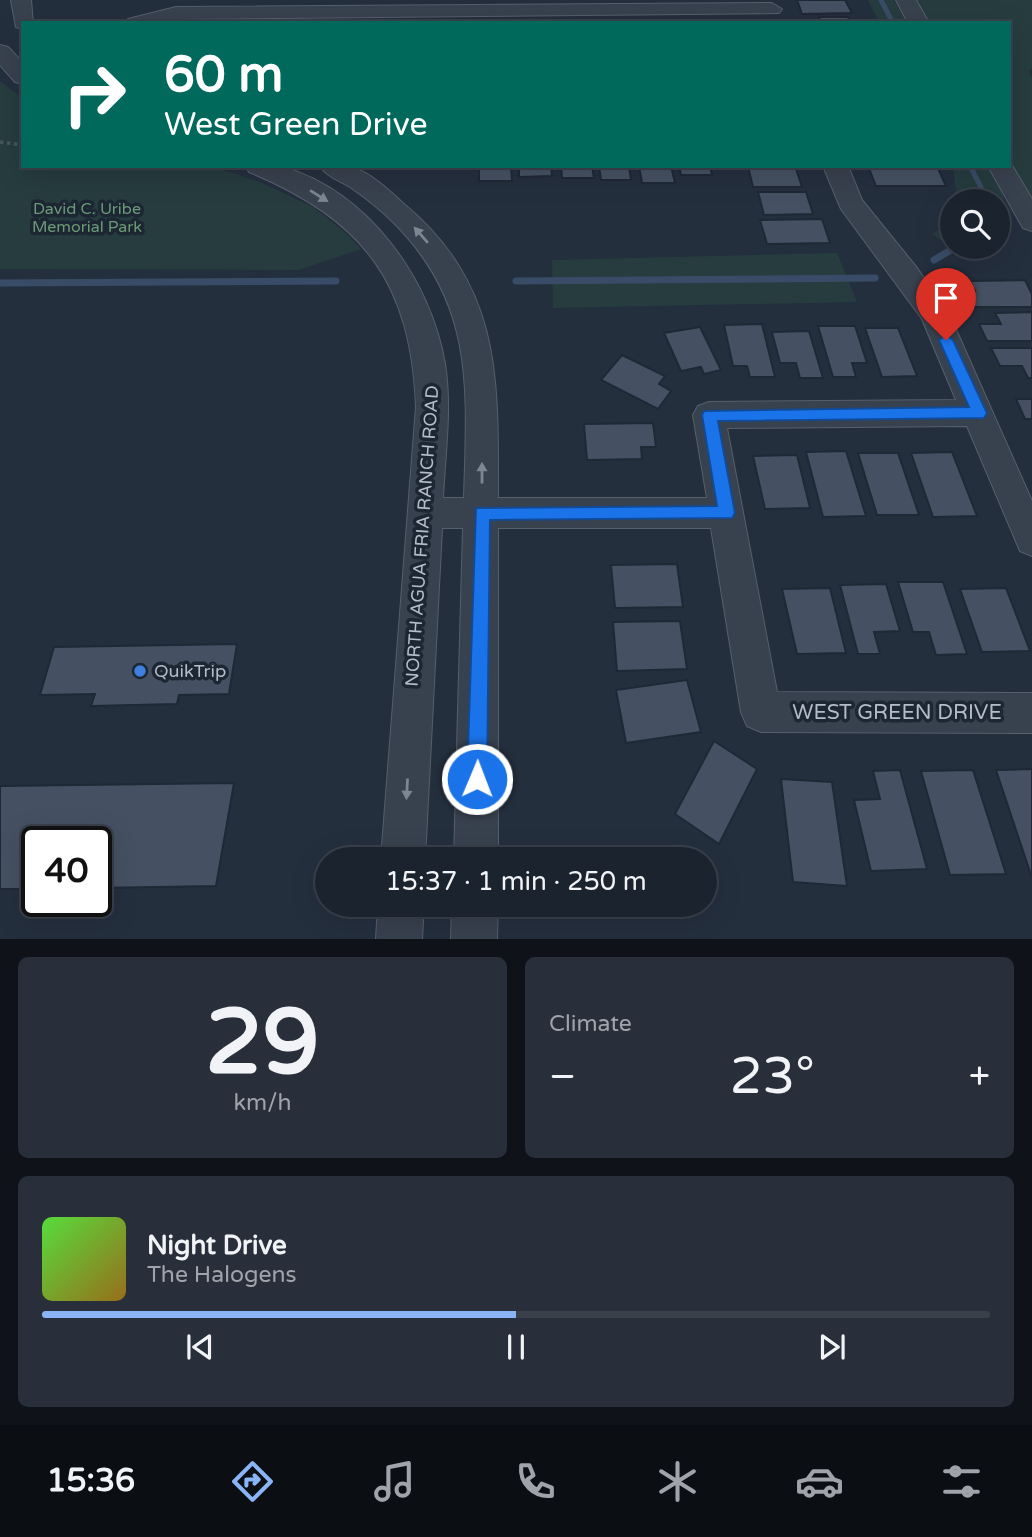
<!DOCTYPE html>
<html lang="en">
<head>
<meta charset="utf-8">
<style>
  body { margin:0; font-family:"Varela Round",sans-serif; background:#282f3a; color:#f1f3f6; height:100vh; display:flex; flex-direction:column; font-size:26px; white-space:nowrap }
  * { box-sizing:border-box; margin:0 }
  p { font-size:23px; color:#a0a4aa }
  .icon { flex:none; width:38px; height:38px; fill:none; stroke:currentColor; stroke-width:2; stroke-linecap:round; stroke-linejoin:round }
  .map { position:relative; height:939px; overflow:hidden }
  .panel { display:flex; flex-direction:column; gap:18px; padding:18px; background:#0f1319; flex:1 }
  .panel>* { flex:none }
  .hud { position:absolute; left:21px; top:21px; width:990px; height:147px; border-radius:0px; box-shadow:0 7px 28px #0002,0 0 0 2px #39404a; background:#00695c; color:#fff; overflow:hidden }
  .controls { position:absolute; left:940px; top:189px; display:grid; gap:14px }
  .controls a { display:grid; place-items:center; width:70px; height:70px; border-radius:50%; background:#1b232e; box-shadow:0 7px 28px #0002,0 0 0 2px #39404a; font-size:35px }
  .speed { position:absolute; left:21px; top:826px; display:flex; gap:14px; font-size:35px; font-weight:700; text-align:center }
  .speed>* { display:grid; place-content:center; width:91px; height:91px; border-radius:50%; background:#1b232e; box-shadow:0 7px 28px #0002,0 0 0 2px #39404a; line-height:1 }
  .speed .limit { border:4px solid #111; border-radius:10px; background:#fff; color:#111 }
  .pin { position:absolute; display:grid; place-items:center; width:60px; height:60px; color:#fff; margin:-72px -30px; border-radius:50% 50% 50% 0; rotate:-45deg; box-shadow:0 0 7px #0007 }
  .pin .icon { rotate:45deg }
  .me { position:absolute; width:77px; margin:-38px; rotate:1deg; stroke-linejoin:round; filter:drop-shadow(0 0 5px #0008) }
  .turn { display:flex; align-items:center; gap:24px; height:147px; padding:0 28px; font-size:32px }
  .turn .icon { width:91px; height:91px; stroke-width:2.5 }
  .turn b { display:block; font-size:49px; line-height:60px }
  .big { font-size:52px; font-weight:600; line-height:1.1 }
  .panel .widget { flex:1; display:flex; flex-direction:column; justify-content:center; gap:10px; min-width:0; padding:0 24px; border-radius:10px; background:#282f3a }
  .panel .dial { align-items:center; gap:0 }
  .dial b { font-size:91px; line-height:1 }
  .song { display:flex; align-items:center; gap:21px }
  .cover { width:84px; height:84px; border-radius:10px; background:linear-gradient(135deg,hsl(110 70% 55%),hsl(40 70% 35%)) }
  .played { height:7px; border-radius:4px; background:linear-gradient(90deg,#8ab4f8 50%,#39404a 50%) }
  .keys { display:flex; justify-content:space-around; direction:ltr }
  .heat { display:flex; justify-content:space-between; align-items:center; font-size:38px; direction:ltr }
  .panel .tiles { flex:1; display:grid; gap:18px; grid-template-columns:1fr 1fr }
  .widget:last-child { grid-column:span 2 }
  .trip { position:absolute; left:315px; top:847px; width:402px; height:70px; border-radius:35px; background:#1b232e; box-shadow:0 7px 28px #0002,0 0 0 2px #39404a; font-weight:600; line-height:70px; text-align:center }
  .menu { display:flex; height:112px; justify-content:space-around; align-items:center; background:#0b0e12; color:#a0a4aa }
  .menu .icon { width:49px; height:49px }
  .menu .current { color:#8ab4f8 }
  .menu b { font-size:32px; color:#f1f3f6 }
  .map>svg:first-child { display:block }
  .green { fill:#263c3f }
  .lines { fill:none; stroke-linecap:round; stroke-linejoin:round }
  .stream-far1 { stroke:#394c67; stroke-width:5 }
  .stream { stroke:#394c67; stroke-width:7 }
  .building { fill:#455162; stroke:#1f2835; stroke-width:2 }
  .minor-casing { stroke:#565f6c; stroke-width:2 }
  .path { stroke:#44595c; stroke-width:3.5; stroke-dasharray:3.5 3.5; stroke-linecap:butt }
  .minor { fill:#38414e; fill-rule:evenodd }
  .oneway { fill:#7c8592 }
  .route { fill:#1a73e8; stroke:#114b97; stroke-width:2 }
  .shop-dot { fill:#3f7fe0; stroke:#1d2633; stroke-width:2.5 }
  .labels { text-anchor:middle; stroke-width:7; stroke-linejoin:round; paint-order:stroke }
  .far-park-label { font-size:16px; fill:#6b9a76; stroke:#1d2633 }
  .street-label { font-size:18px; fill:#b4bcc9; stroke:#1d2633 }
  .poi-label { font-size:18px; fill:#b4bcc9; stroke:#1d2633; text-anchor:start }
  .near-street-label { font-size:21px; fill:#b4bcc9; stroke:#1d2633 }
</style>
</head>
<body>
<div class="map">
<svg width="1032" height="939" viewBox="0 0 1032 939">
  <rect width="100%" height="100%" fill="#242f3e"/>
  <!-- green -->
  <g class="green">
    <path d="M868,0H894L907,23H879Z"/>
    <path d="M914,0H1032V68L1029,72L1032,77V202L1010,166V23H927Z"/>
    <path d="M0,81L23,99V166H211L260,182L313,207L346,233L361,249L298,270L0,269Z"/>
    <path d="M953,166H989C1001,187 1013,207 998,229V201H957Z"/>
    <path d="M952,211V247H981L969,260L932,234L940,229Z"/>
    <path d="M837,253L857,302L553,308L552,260Z"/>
  </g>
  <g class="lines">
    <!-- stream-far1 -->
    <g class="stream-far1">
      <path d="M881,0L893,23"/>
      <path d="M970,166L981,187V201"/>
    </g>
    <!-- stream -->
    <g class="stream">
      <path d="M934,260L956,247"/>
      <path d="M516,281L875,278"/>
      <path d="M0,283L336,281"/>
    </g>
  </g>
  <!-- building -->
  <g class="building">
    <path d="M797,0H845L852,13L802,14Z"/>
    <path d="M819,17H848L851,23H821Z"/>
    <path d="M479,166H511L512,181H479Z"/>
    <path d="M519,166H551L552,176L519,177Z"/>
    <path d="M561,166H592L594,178H562Z"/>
    <path d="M599,166H629L631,180H601Z"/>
    <path d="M639,166H671L675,183H642Z"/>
    <path d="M679,166H710L712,175H681Z"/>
    <path d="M795,166L802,187H753L748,167Z"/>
    <path d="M868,166H937L946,186H876Z"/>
    <path d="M758,192H806L813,214L764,215Z"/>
    <path d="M822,219L830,243L767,244L760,220Z"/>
    <path d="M1025,280L1032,294V307H972L964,291H975L970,281Z"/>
    <path d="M1032,312V341H987L979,324H1001L995,313Z"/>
    <path d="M762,324L775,377H750L747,366H733L724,325Z"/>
    <path d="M818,326H855L867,363H852L856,377H833Z"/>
    <path d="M700,327L721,370L704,374L701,367L681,371L664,333Z"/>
    <path d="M865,328H898L917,376L882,377Z"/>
    <path d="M809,331L823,378H800L796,363H780L772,332Z"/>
    <path d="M991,348H1032V378H1028L1022,366H1000Z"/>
    <path d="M622,355L665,376L659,384L671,391L658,409L601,380Z"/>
    <path d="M1016,399H1032V419H1025Z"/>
    <path d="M653,423L656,447H641L642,459L587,460L584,424Z"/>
    <path d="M846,451L866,516L823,517L806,452Z"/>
    <path d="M952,452L977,516L933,517L911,453Z"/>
    <path d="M858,453H898L919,515H877Z"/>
    <path d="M797,455L810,508L765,509L753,456Z"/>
    <path d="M677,564L683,607L615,608L611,565Z"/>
    <path d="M898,582H943L967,654L936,655L929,632H913Z"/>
    <path d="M886,584L900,631L874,632L880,654H858L840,585Z"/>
    <path d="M830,588L846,653L797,654L782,589Z"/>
    <path d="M1006,588L1030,651L982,652L960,589Z"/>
    <path d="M680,621L687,669L617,671L613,622Z"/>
    <path d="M237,644L229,694L179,695L177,704L91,706L95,694L40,695L54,647Z"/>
    <path d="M687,680L701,732L626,743L616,690Z"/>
    <path d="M714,741L757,769L719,844L675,814Z"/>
    <path d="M1032,769V878L996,770Z"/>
    <path d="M900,770L927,869L871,871L854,800L880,799L873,771Z"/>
    <path d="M973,770L1006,874L950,875L921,771Z"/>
    <path d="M781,779L832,782L847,886L793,882Z"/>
    <path d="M234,783L216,886L96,888V842H37V889H0V786Z"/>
  </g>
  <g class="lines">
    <defs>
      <g id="minor">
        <path d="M11,0H31L33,23H23V29L16,27Z"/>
        <path d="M896,0H916L929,23H908Z"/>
        <path d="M772,3L782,9L779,13L176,19L162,23H125L128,19L176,7Z"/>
        <path d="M0,45L8,47L23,63V84L15,82L0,65Z"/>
        <path d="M1010,162L1032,199V231L1023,228L988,166H1010Z"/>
        <path d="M246,166C257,166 272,164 283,167C368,191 431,280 445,364C452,408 445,454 443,498H464C467,392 476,306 395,224C382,211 366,198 350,187C340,181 326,176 320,166C329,166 343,164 352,167C371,173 390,191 404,204C503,287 498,381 498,498H707L693,415L698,406L709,402L956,400L922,319L841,209L823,166H848L862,200L917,268L950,316L1032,501V556L1020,551L967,426L727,428L777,692L1032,693V733L761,732L747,726L741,712L711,528H498V859H454L463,528H442L425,859H381L416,407C411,282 364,220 249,172Z"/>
        <path d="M378,905H424L422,939H376Z"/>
        <path d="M452,905H498L497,939H451Z"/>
      </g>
    </defs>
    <!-- minor casing -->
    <use href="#minor" class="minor-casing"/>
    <!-- path -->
    <path class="path" d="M0,142L23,145"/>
    <!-- minor -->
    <use href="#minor" class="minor"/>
  </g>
  <!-- one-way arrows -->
  <defs><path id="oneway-solid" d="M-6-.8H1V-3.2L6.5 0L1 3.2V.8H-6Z" transform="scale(1.75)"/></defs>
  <g class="oneway">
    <use href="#oneway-solid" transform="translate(319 196) rotate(32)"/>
    <use href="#oneway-solid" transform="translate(421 235) rotate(-131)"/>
    <use href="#oneway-solid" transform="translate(482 473) rotate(-90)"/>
    <use href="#oneway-solid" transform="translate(407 789) rotate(93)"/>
  </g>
  <!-- route -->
  <path class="route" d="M946,335L953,340L987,413L984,418L718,421L735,513L732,518L490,520L487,779L484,786L477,789L470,786L467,779L476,508L717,506L702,415L704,411L969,407L939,340Z"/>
  <!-- markers -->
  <circle class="shop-dot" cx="140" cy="671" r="7"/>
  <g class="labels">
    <!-- far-park labels -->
    <g class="far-park-label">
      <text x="87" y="214">David C. Uribe<tspan x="87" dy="18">Memorial Park</tspan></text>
    </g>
    <!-- street labels -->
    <g class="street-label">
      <text transform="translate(422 536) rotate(-86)" y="6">NORTH AGUA FRIA RANCH ROAD</text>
    </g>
    <!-- poi labels -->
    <g class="poi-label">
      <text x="154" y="677">QuikTrip</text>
    </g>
    <!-- near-street labels -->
    <g class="near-street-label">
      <text x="897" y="719">WEST GREEN DRIVE</text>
    </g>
  </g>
</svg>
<div class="controls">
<a><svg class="icon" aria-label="search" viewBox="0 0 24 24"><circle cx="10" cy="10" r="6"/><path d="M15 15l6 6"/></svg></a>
</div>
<div class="speed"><div class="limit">40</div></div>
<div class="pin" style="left:946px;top:340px;background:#d93025"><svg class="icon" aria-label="arrive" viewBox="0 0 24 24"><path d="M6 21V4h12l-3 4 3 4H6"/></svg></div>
<svg class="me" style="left:477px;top:779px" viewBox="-20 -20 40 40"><circle r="17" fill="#1a73e8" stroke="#fff" stroke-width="3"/><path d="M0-11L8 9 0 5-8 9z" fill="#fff"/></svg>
<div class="trip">15:37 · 1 min · 250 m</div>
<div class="hud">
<div class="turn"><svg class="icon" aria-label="right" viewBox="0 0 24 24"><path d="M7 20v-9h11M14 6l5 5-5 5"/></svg><div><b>60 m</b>West Green Drive</div></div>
</div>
</div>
<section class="panel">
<div class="tiles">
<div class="widget dial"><b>29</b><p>km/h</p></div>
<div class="widget"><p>Climate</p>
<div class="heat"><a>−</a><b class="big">23°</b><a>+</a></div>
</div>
<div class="widget">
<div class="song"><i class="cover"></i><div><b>Night Drive</b><p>The Halogens</p></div></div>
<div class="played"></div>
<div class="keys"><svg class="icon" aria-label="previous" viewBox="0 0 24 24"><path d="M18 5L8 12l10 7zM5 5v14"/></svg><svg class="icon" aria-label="pause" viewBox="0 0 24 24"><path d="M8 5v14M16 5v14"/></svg><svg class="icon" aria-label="next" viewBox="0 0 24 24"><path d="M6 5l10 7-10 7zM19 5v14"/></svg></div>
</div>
</div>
</section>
<nav class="menu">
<b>15:36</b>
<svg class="icon current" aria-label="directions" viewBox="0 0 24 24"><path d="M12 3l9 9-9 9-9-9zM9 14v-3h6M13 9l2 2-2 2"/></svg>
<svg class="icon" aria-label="music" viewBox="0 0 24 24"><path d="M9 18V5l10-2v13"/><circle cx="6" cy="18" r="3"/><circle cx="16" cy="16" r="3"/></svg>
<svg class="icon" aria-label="phone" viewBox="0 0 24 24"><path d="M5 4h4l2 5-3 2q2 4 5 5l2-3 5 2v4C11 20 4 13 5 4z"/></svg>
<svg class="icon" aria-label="climate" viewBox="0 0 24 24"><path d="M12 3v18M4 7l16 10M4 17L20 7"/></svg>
<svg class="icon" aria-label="car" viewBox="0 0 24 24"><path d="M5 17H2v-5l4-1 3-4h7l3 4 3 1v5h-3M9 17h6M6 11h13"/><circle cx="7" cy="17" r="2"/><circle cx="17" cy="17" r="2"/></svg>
<svg class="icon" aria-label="filters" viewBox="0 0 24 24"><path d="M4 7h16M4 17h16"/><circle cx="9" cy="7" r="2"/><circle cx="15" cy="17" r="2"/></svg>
</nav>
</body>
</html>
